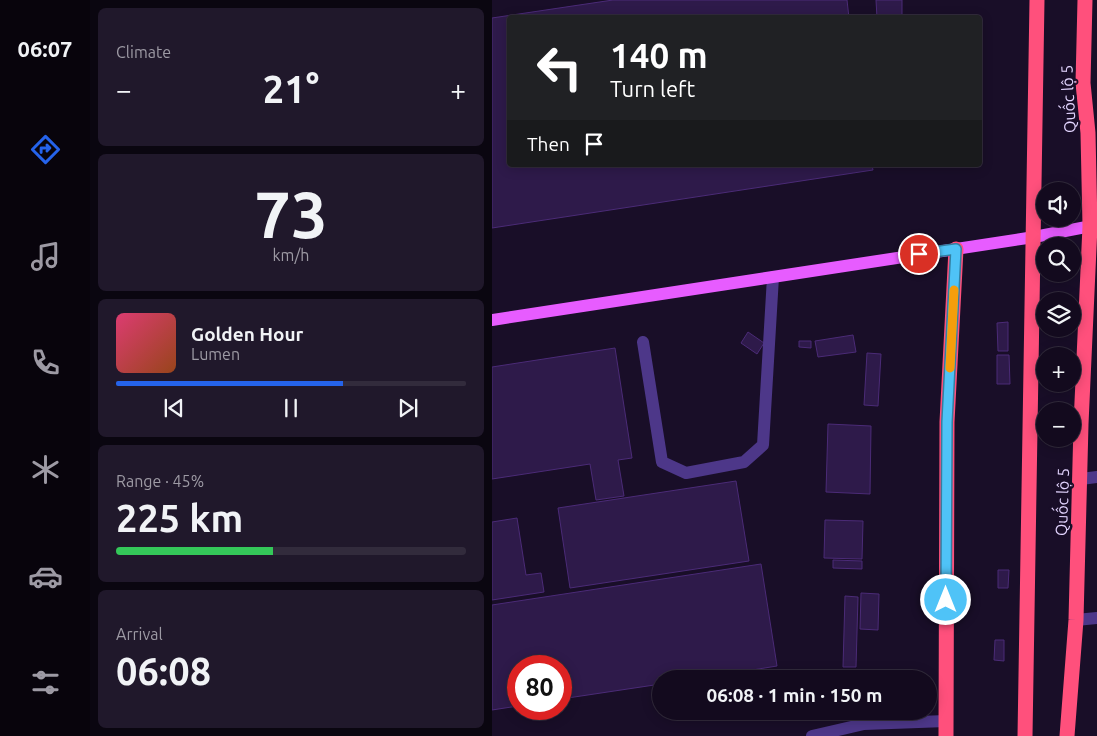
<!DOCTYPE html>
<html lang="en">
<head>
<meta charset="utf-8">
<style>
  body { margin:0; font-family:Ubuntu,sans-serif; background:#20182b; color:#f1f3f6; height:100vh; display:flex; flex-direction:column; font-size:19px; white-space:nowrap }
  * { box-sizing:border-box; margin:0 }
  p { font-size:16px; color:#9d9aa4 }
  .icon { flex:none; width:28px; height:28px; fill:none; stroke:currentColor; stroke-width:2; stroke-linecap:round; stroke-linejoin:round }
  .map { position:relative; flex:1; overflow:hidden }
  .details { display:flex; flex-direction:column; gap:8px; padding:8px; background:#0a0610; width:402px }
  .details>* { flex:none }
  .guide { position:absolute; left:15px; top:15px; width:475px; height:152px; border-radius:5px; box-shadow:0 2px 12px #0003,0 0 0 1px #322b3c; background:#202124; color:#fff; overflow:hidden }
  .controls { position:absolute; left:544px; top:182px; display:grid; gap:10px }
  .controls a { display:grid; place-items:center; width:45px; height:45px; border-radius:50%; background:#130a1e; box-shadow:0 2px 12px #0003,0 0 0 1px #322b3c; font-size:25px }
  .speed { position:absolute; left:15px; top:655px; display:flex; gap:10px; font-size:25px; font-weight:700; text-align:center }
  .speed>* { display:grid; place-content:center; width:65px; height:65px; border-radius:50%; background:#130a1e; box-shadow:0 2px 12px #0003,0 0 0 1px #322b3c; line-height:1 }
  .speed .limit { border:8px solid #d22; background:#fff; color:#111 }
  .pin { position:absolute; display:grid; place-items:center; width:42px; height:42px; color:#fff; margin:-21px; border:2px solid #fff; border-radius:50%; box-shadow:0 1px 5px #0007 }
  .me { position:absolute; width:55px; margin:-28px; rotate:0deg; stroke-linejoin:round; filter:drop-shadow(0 0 4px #0008) }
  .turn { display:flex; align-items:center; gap:18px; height:105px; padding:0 20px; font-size:22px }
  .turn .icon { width:65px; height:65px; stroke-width:2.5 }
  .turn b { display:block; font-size:35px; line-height:42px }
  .then { display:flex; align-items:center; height:48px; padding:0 20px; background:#0003; gap:10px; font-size:19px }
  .big { font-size:38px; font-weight:700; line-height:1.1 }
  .details .card { flex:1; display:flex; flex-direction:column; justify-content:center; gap:8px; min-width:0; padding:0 18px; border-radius:8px; background:#20182b }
  .details .dial { align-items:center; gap:0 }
  .dial b { font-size:65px; line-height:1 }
  .song { display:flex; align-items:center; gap:15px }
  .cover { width:60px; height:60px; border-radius:8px; background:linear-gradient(135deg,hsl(340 70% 55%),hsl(20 70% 35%)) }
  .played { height:5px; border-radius:2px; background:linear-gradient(90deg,#2563eb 65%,#322b3c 65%) }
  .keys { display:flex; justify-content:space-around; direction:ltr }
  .heat { display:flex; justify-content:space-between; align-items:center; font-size:28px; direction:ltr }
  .charge { height:8px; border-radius:4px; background:linear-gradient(90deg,#34c759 45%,#322b3c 0) }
  .trip { position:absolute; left:160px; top:670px; width:285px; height:50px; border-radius:25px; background:#130a1e; box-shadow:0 2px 12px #0003,0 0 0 1px #322b3c; font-weight:700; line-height:50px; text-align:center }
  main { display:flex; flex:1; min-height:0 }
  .tab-bar { display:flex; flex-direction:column; width:90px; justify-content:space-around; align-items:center; background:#08040c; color:#9d9aa4 }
  .tab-bar .icon { width:35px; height:35px }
  .tab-bar .on { color:#2563eb }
  .tab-bar b { font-size:22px; color:#f1f3f6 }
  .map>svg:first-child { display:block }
  .building { fill:#2e1a4a; stroke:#4b2b77 }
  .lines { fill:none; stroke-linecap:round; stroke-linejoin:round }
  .minor { stroke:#4d3789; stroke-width:12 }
  .major { stroke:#e75cff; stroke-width:12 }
  .highway { stroke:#ff507c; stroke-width:15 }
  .route-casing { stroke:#337fa1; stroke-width:12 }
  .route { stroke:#4fc3f7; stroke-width:9 }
  .slow { stroke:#f59e0b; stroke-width:9 }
  .labels { text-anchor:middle; stroke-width:5; stroke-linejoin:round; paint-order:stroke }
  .street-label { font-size:16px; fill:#e3d5ff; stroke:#190e28 }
</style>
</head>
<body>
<main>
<nav class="tab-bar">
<b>06:07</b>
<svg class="icon on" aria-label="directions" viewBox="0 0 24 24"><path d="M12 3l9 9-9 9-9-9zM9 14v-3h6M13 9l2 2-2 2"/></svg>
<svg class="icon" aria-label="music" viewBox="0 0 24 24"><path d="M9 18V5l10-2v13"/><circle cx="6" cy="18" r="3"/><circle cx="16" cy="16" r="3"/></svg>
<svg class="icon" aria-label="phone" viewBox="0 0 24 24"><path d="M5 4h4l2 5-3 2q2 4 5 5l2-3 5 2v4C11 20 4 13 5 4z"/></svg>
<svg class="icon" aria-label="climate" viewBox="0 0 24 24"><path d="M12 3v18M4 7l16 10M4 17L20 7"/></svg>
<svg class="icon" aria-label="car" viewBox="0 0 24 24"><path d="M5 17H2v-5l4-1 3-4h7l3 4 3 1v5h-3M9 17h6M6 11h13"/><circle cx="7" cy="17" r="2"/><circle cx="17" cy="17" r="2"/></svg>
<svg class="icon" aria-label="filters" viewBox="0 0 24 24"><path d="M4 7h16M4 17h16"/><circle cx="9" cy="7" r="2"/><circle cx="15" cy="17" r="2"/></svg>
</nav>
<section class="details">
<div class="card"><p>Climate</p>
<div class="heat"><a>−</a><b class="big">21°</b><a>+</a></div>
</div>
<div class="card dial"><b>73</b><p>km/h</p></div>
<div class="card">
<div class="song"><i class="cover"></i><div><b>Golden Hour</b><p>Lumen</p></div></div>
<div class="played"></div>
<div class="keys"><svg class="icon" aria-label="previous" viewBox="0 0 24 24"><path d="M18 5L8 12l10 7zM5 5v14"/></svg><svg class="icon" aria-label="pause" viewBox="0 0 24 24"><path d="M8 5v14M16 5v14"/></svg><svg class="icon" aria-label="next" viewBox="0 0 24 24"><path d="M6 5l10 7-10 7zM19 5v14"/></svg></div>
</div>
<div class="card"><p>Range · 45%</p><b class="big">225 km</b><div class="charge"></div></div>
<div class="card"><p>Arrival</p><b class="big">06:08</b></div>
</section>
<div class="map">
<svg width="605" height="736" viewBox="0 0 605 736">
  <rect width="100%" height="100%" fill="#190e28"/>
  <!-- building -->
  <g class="building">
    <path d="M121,0H355L357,18H18V165H380L381,170L0,228V18Z"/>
    <path d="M384,0H410V18H385Z"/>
    <path d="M516,322V351H506L505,323Z"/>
    <path d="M256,332L272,343L265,354L249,343Z"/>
    <path d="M361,335L364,352L326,357L323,341Z"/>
    <path d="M307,341H319V348L307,347Z"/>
    <path d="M123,348L140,458L126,460L132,496L104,500L98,464L0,479V367Z"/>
    <path d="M375,353L389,354L386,406L372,405Z"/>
    <path d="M505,355H517L518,384H505Z"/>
    <path d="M336,424L379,426L378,494L334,492Z"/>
    <path d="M244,481L257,561L78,588L66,508Z"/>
    <path d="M25,518L34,575L49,573L52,592L0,600V522Z"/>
    <path d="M333,520L371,521L370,559L332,558Z"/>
    <path d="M341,560L370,561V569L341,568Z"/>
    <path d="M269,564L285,666L205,679H169V684L69,699V666H26V706L0,710V605Z"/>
    <path d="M506,570H517L516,588H506Z"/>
    <path d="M369,593L387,594L386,630L368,629Z"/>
    <path d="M353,596L366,597L364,667H351Z"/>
    <path d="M503,640H512V661L502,660Z"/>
  </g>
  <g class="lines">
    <!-- minor -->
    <g class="minor">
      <path d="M151,342L170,462L194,473L252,462L271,445L281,277"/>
      <path d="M589,479L605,477"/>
      <path d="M584,620L605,618"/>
      <path d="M320,736L372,724L454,721"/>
    </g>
    <!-- major -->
    <path class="major" d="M0,320L542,237L605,225"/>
    <!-- highway -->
    <g class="highway">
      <path d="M454,736L455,422L464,249"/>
      <path d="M533,736L545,0"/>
      <path d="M575,736L584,620L589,424L598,226L596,133L591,83L593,0"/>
    </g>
  </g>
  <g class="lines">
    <defs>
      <path id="route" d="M427,254L464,249L455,422L454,600"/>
    </defs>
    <!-- route casing -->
    <use href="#route" class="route-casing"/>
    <!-- route -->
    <use href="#route" class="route"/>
    <!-- slow -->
    <path class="slow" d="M458,368L462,290"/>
  </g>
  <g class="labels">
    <!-- street labels -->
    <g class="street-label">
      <text transform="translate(576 99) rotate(-93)" y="6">Quốc lộ 5</text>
      <text transform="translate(570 502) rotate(-88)" y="6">Quốc lộ 5</text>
    </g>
  </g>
</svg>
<div class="controls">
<a><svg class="icon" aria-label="sound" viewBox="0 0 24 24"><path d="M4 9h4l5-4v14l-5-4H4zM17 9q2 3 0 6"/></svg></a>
<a><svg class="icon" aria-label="search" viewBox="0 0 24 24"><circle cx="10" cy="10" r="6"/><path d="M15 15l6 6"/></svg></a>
<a><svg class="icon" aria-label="layers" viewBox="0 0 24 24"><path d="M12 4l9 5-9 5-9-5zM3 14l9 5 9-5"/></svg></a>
<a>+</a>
<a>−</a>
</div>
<div class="speed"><div class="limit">80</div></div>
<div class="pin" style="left:427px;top:254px;background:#d93025"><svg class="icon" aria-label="arrive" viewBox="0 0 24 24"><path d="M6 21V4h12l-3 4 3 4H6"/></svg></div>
<svg class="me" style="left:454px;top:600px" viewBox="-20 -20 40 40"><circle r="17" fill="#4fc3f7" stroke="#fff" stroke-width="3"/><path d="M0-11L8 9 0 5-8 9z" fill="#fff"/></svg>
<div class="trip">06:08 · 1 min · 150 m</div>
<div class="guide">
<div class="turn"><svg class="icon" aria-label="left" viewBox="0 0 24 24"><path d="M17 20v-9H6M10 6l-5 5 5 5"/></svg><div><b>140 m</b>Turn left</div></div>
<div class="then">Then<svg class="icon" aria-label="arrive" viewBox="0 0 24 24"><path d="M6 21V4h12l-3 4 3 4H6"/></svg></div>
</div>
</div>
</main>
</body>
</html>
